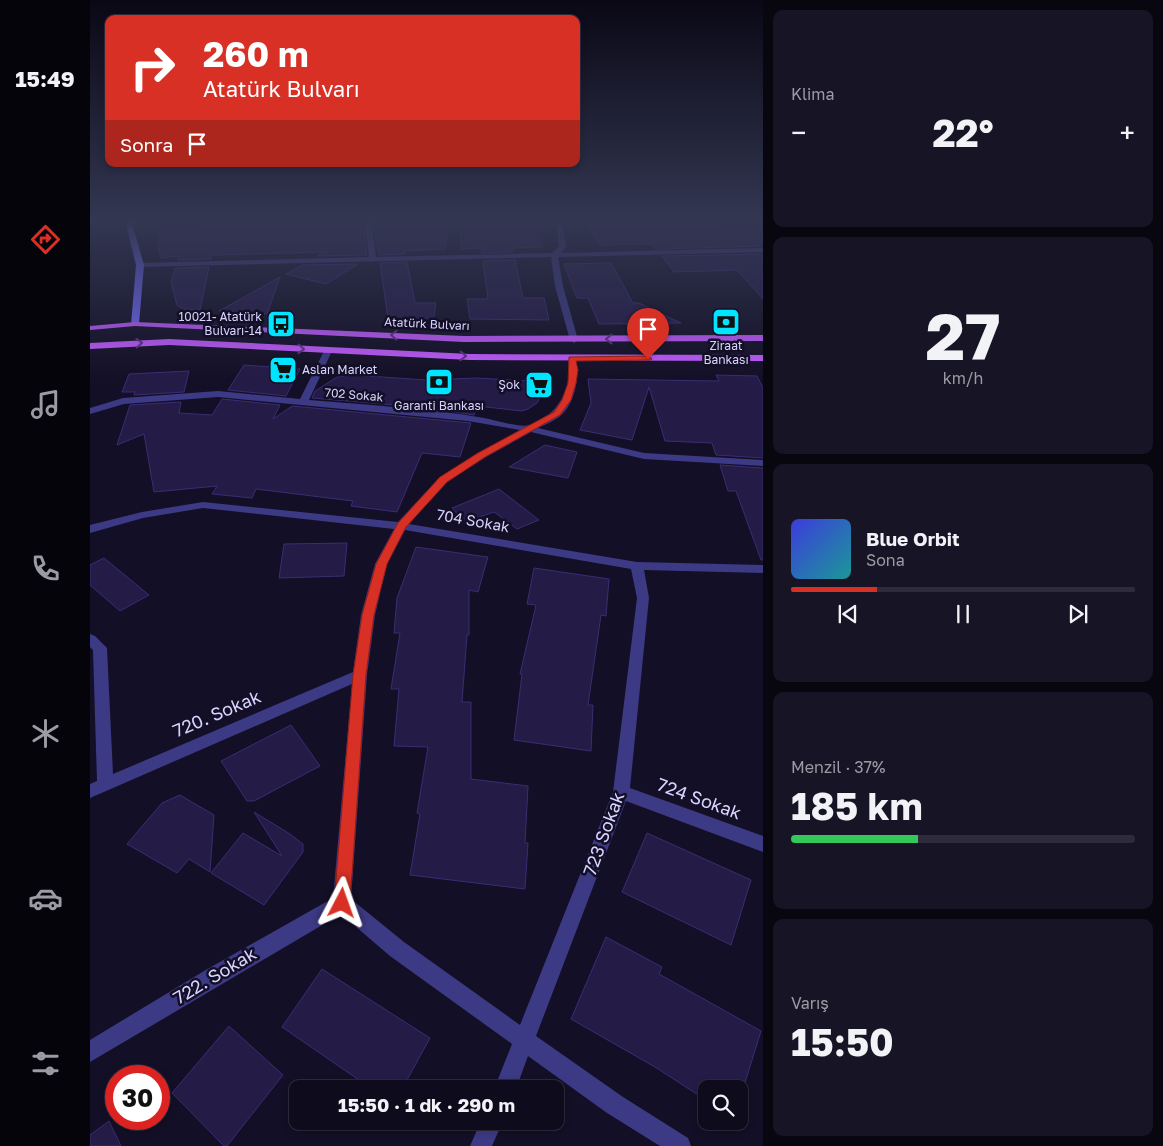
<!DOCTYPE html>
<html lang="tr">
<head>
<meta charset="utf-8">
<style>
  body { margin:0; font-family:"Golos Text",sans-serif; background:#171425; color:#f1f3f6; height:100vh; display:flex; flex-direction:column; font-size:19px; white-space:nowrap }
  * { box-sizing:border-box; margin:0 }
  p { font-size:16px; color:#9b9ba3 }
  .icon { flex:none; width:28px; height:28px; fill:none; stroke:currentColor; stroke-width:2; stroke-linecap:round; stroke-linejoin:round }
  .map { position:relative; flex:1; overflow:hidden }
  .sheet { display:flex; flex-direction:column; gap:10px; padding:10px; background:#08060f; width:400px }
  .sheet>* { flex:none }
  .banner { position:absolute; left:15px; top:15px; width:475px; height:152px; border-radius:10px; box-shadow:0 2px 8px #0003,0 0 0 1px #2e2b3b; background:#d93025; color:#fff; overflow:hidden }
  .controls { position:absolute; left:608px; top:1080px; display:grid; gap:10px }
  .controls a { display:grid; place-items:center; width:50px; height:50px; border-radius:10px; background:#0e0b1c; box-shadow:0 2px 8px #0003,0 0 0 1px #2e2b3b; font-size:25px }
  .speed { position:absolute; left:15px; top:1065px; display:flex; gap:10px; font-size:25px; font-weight:700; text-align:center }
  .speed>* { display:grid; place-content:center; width:65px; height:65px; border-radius:50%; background:#0e0b1c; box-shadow:0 2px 8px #0003,0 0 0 1px #2e2b3b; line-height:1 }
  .speed .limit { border:8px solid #d22; background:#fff; color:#111 }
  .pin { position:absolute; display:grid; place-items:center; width:42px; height:42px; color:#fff; margin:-51px -21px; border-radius:50% 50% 50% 0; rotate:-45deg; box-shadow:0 0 5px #0007 }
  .pin .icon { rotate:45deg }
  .me { position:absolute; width:55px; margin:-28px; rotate:4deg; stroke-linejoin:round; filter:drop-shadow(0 0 4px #0008) }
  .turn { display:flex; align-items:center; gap:18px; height:105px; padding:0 15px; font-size:22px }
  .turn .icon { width:65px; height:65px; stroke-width:2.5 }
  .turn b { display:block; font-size:35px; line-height:42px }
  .then { display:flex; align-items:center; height:48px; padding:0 15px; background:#0003; gap:10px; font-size:19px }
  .big { font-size:38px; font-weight:700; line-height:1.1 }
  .sheet .widget { flex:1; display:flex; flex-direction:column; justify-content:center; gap:8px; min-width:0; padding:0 18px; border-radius:10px; background:#171425 }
  .sheet .dial { align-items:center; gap:0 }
  .dial b { font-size:65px; line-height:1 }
  .song { display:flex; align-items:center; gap:15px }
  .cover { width:60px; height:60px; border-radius:8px; background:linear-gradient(135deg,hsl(240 70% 55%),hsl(180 70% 35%)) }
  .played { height:5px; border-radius:2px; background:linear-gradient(90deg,#d93025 25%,#2e2b3b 25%) }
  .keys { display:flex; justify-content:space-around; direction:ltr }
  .heat { display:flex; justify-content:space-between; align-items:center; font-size:28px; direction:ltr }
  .charge { height:8px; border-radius:4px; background:linear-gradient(90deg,#34c759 37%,#2e2b3b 0) }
  .trip { position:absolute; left:199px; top:1080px; width:275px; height:50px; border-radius:10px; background:#0e0b1c; box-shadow:0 2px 8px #0003,0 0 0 1px #2e2b3b; font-weight:700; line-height:50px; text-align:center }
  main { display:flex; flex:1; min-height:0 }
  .tabs { display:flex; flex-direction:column; width:90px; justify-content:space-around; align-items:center; background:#06040b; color:#9b9ba3 }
  .tabs .icon { width:35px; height:35px }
  .tabs .on { color:#d93025 }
  .tabs b { font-size:22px; color:#f1f3f6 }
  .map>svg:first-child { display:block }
  .building { fill:#241b47; stroke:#3b2d73 }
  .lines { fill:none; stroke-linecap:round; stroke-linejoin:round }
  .street { fill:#3d3a85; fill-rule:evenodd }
  .secondary { fill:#6f6bff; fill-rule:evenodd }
  .primary { fill:#c25bff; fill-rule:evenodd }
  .oneway { stroke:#623188 }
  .route { fill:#d93025; stroke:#8d1f18 }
  .labels { text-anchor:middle; stroke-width:5; stroke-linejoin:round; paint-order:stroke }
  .far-poi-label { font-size:12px; fill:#d9d4ff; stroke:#130f26; text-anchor:end }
  .far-street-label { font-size:12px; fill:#d9d4ff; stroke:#130f26 }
  .street-label { font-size:15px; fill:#d9d4ff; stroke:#130f26 }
  .near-street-label { font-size:18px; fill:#d9d4ff; stroke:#130f26 }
</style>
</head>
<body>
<main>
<nav class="tabs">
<b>15:49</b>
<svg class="icon on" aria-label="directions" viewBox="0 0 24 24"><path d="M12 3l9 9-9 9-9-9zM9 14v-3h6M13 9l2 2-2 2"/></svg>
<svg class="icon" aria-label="music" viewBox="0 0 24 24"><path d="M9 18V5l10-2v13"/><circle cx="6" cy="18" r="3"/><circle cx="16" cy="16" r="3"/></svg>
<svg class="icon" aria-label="phone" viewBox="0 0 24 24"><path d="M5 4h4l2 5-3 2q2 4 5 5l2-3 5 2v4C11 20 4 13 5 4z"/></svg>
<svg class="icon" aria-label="climate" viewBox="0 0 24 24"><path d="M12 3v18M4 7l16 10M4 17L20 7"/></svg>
<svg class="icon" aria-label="car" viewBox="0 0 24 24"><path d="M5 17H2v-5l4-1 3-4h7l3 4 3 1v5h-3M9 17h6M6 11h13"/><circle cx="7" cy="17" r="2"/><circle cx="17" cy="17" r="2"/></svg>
<svg class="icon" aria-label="filters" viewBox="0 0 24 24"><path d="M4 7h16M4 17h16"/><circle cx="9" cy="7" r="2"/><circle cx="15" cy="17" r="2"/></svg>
</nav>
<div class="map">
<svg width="673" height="1146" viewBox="0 0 673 1146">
  <rect width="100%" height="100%" fill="#130f26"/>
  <!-- building -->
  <g class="building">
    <path d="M295,220H360L355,249L314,251L315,254L289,255L283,223L295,222Z"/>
    <path d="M369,220H441L453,247L423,248V252L392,253L391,248L372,249Z"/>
    <path d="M494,220H626L636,230L673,229V246L566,249L562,244L510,245Z"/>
    <path d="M201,222L273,223L277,255L227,256L235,252L122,255L121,259L88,260L89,256L71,258L67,240L70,229L114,228L116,224Z"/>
    <path d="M673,254V299L647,270L584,272L572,256Z"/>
    <path d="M425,260L433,298H454L459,320L380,319L377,299H398L393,261Z"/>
    <path d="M317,262L325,303H346L343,321L298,318L290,263Z"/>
    <path d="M521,263L543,303H549L591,323L509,324L498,298H487L474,264Z"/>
    <path d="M268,264L236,284L196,274L212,265Z"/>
    <path d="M119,267L110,310L93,309L87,305L81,282L85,268Z"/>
    <path d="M190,277L177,314L129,311Z"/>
    <path d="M154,365L210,369L196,396L138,390Z"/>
    <path d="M99,371L94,392L44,395L45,392H32L39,374Z"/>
    <path d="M263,375L336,380L386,378L459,382L447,403L438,409L432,411L387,406L384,415L329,407L222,398L225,391L247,377Z"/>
    <path d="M626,375L667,376L673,388V458L626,455L622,443L575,441L559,387L542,440L490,430L501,403L498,379L629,381Z"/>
    <path d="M132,399L190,405L183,419L202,406L381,423L370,457L332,453L307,512L261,506L263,501L166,489L162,498L122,494L127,486L64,492L54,434L27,445L40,405L91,402L89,413L122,415Z"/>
    <path d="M455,445L487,452L478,478L419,467Z"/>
    <path d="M630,465L673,468V560H671L646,491H638Z"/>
    <path d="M409,489L449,520L427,529L404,512L375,522L362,508Z"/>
    <path d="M257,543L254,576L189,578L194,544Z"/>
    <path d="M326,547L398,557L388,592L379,590V635H377L372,702H381V779L438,786L435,843H438L435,889L320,875L330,814L327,813L338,747L304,746L309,689H301L310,633H304L307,598Z"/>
    <path d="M14,558L59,595L30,611L0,585V565Z"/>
    <path d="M444,568L519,579L516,616L511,615L498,705H503L501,751L424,740L432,674H430L446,605L437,604Z"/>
    <path d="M201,725L230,766L164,801H157L131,761Z"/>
    <path d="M90,795L124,815L120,872L99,859L87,873L37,844L72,803Z"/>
    <path d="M164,812L200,834L213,844V852L174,905L121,873L153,833L192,856Z"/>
    <path d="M557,833L661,880L641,945L532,892Z"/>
    <path d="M516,937L572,967L569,974L671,1031L649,1102V1089H616V1100L565,1067L481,1019Z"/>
    <path d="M232,969L340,1038L312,1089H282L192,1027Z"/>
    <path d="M139,1026L193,1075L137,1146H134L82,1093Z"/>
    <path d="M19,1121L31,1146H0V1135Z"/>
  </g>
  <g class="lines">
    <!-- street -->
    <g class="street">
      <path d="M35,220H95L92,222L38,223Z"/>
      <path d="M275,220H281L286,257L462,253L469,246L466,220H472L476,247L471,253L673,248V252L468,257L473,286L488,340L484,343L480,340L465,286L461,257L50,267L46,265L50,263L279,257Z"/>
      <path d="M238,348L242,351L219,400C277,405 337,408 394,418C404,420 431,428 439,425C468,416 483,388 478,359L482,356L486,359C490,377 485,405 469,417C463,421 455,425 448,428L554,453L673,460V466L554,459L441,432L396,457L357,482L319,524L547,562L673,565V573L554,570L559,598L540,788L673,836V852L536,801L446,1036L533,1097L598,1138L601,1146H570L517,1113L438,1056L426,1089H404L422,1044L300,956L251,914L0,1062V1040L114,971L243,898L262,684L0,798V784L7,781L3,650L0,647V634L5,636L17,648L23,774L263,672L271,615L285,564L304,529L113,508L53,518L0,533V525L52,512L113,502L308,522L349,478L388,453L430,430L378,421L128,397L34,404L0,414V408L33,398L128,391L210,399L234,351ZM315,530L541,569L547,598L523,792L430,1025L314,942L261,899L277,675L285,615L297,564Z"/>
      <path d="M391,1121H413L402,1146H380Z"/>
    </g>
    <!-- secondary -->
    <path class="secondary" d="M35,220H41L54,265L49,324L45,326L41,324L46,265Z"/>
    <!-- primary -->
    <g class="primary">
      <path d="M45,322L374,336L673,335V341L374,342L45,326L0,330V326Z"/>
      <path d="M79,339L380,354L673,355V361L380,360L79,345L0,349V343Z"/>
    </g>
  </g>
  <!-- one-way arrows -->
  <defs><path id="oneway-chevron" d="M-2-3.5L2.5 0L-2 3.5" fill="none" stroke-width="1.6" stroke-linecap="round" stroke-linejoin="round" transform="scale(1.25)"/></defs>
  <g class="oneway">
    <use href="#oneway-chevron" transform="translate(304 335) rotate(-177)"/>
    <use href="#oneway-chevron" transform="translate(519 339) rotate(180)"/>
    <use href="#oneway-chevron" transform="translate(49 343) rotate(-2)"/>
    <use href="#oneway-chevron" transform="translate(211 349) rotate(3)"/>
    <use href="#oneway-chevron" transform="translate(373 356) rotate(2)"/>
  </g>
  <!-- sky -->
  <linearGradient id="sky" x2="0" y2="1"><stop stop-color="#0a0815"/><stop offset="0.58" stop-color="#333752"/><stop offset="1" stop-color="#333752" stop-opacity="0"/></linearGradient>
  <rect width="673" height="380" fill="url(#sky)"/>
  <!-- route -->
  <path class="route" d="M558,356L562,359L561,360L486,361L488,370L486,383L481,400L470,415L395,457L357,482L316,527L297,564L284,615L276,675L260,903L258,909L252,911L246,909L244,903L263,675L272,615L286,564L308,523L350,477L388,453L464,412L472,400L478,383L479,357Z"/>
  <!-- icons -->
  <defs>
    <symbol id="bank-square" viewBox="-11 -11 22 22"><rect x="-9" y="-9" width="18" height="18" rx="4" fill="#00e5ff" stroke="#130f26"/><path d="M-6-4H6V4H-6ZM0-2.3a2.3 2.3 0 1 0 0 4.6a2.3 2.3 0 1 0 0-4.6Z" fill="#111"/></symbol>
    <symbol id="bus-square" viewBox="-11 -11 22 22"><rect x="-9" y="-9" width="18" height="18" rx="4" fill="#00e5ff" stroke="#130f26"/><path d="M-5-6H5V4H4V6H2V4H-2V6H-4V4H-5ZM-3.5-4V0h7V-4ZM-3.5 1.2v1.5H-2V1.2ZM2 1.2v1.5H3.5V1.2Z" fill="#111"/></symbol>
    <symbol id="supermarket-square" viewBox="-11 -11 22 22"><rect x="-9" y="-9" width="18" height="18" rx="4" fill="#00e5ff" stroke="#130f26"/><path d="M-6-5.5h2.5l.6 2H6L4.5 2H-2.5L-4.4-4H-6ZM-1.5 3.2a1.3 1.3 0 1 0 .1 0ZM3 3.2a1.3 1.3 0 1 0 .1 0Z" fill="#111"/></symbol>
  </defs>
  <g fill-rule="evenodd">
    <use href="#bank-square" x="620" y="306" width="32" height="32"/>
    <use href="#bus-square" x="175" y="308" width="32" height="32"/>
    <use href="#supermarket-square" x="177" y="354" width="32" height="32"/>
    <use href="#bank-square" x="333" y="366" width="32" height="32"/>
    <use href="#supermarket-square" x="433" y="369" width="32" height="32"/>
  </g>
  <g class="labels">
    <!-- far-poi labels -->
    <g class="far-poi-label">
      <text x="172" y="321">10021- Atatürk<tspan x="172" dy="14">Bulvarı-14</tspan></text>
      <text x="636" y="350" text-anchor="middle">Ziraat<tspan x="636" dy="14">Bankası</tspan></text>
      <text x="212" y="374" text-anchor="start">Aslan Market</text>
      <text x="430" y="389">Şok</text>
      <text x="349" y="410" text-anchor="middle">Garanti Bankası</text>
    </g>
    <!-- far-street labels -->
    <g class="far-street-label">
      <text transform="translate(337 324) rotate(3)" y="4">Atatürk Bulvarı</text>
      <text transform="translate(264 395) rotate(5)" y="4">702 Sokak</text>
    </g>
    <!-- street labels -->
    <g class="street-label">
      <text transform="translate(383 521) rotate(10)" y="5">704 Sokak</text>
    </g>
    <!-- near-street labels -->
    <g class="near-street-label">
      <text transform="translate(127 714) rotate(-23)" y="6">720. Sokak</text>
      <text transform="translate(609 799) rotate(20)" y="6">724 Sokak</text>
      <text transform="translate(514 834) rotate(-70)" y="6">723 Sokak</text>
      <text transform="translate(125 976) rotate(-31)" y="6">722. Sokak</text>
    </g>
  </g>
</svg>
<div class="controls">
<a><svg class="icon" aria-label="search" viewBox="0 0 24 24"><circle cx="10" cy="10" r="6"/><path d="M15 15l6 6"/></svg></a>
</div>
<div class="speed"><div class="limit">30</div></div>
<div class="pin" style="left:558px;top:359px;background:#d93025"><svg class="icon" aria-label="arrive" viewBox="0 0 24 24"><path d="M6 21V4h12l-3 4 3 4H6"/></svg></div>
<svg class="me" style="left:252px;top:903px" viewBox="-20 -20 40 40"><path d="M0-17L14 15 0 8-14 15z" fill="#d93025" stroke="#fff" stroke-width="4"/></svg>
<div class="trip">15:50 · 1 dk · 290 m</div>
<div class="banner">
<div class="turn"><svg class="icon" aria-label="right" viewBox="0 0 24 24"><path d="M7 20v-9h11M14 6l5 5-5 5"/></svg><div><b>260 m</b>Atatürk Bulvarı</div></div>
<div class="then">Sonra<svg class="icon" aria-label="arrive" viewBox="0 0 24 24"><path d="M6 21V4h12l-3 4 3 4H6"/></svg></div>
</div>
</div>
<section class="sheet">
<div class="widget"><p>Klima</p>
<div class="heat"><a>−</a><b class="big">22°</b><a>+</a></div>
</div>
<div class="widget dial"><b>27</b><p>km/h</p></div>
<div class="widget">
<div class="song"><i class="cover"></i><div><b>Blue Orbit</b><p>Sona</p></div></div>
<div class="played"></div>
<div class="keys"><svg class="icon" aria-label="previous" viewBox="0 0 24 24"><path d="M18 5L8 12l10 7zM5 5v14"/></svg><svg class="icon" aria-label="pause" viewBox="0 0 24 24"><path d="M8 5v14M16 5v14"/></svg><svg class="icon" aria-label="next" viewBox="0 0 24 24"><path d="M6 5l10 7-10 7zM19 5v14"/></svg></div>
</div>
<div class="widget"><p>Menzil · 37%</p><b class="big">185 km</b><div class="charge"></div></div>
<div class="widget"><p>Varış</p><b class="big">15:50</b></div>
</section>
</main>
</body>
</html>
